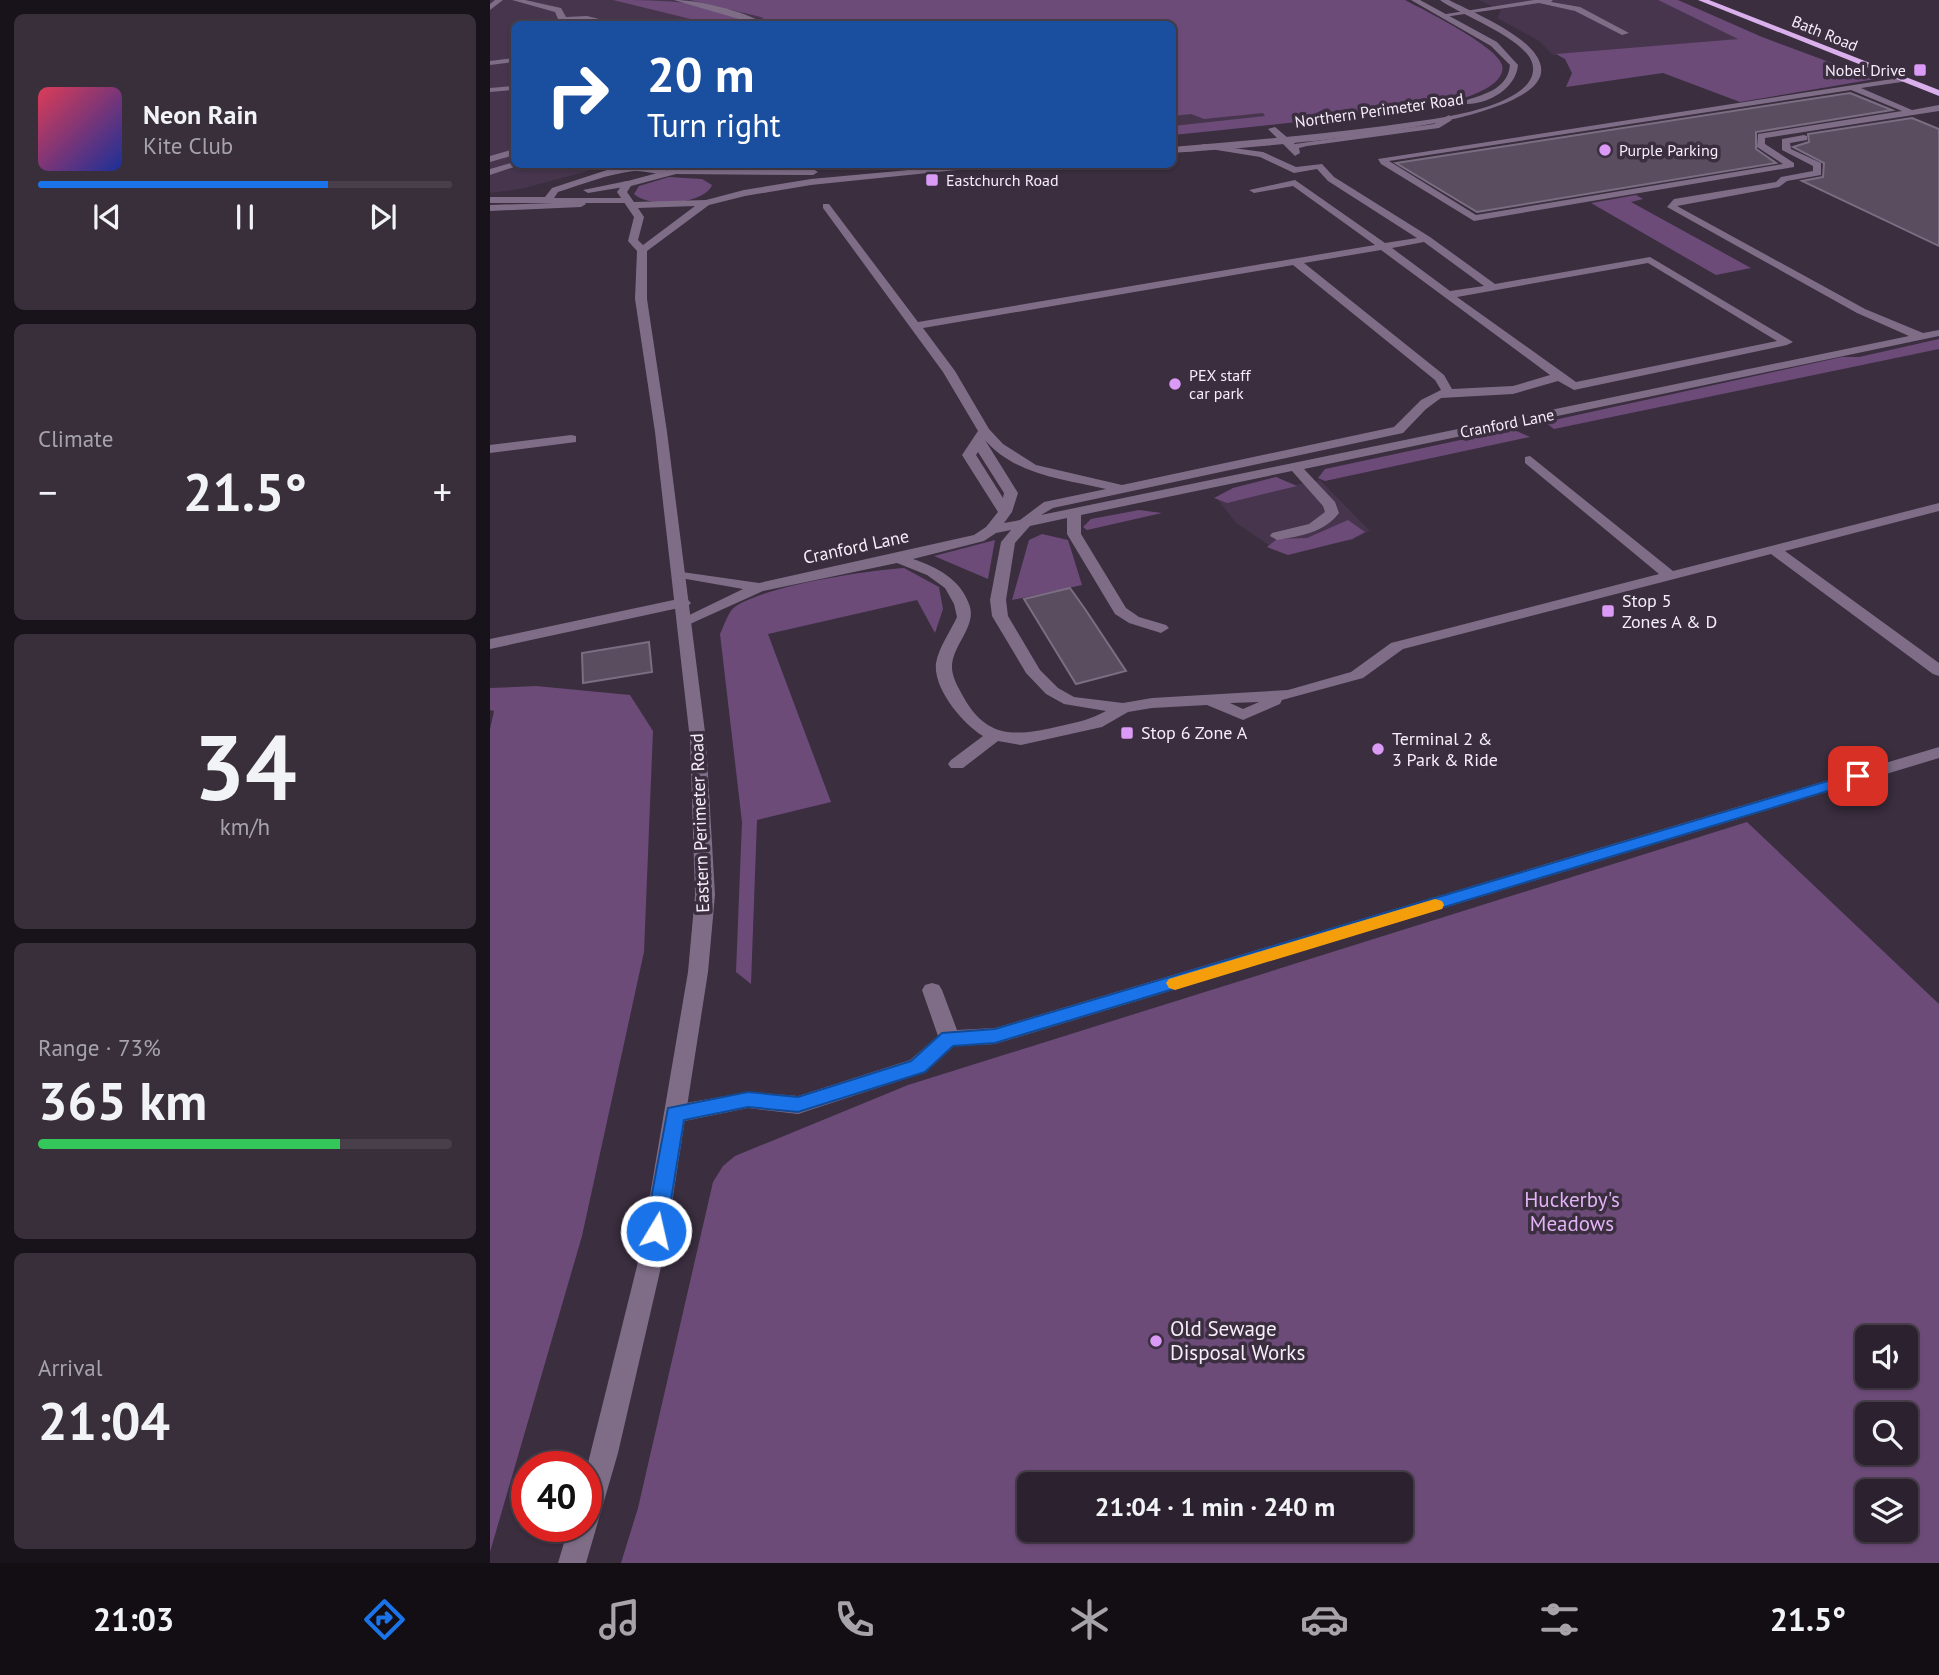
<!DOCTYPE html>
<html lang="en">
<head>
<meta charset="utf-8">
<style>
  body { margin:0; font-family:"PT Sans",sans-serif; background:#382f3b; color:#f1f3f6; height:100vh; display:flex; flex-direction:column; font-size:26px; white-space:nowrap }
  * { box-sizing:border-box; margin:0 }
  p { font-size:23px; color:#a6a4aa }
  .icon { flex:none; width:38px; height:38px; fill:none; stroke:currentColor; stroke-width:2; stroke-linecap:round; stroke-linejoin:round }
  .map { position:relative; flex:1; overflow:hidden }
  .panel { display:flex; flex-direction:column; gap:14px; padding:14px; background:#18131a; width:490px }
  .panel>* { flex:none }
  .guide { position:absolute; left:21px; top:21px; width:665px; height:147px; border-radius:10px; box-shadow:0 2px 5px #0004,0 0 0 2px #483f4b; background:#1a4fa0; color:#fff; overflow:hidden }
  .controls { position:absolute; left:1365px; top:1325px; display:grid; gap:14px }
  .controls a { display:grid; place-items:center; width:63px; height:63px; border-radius:10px; background:#2c222f; box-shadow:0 2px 5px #0004,0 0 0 2px #483f4b; font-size:35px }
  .speed { position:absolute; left:21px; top:1451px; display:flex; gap:14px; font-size:35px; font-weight:700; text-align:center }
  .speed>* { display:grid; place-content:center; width:91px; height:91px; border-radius:50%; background:#2c222f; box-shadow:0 2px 5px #0004,0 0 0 2px #483f4b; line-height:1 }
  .speed .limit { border:10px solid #d22; background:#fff; color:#111 }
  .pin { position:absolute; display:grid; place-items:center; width:60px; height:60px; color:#fff; margin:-30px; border-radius:14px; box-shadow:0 4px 10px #0006 }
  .me { position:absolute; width:77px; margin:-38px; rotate:9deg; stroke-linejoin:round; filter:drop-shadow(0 0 5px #0008) }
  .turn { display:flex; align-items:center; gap:24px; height:147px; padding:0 21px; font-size:32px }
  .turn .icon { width:91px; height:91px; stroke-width:2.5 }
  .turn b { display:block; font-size:49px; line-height:60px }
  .big { font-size:52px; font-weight:600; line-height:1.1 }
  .panel .tile { flex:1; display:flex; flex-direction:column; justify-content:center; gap:10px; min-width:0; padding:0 24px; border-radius:10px; background:#382f3b }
  .panel .dial { align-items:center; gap:0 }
  .dial b { font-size:91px; line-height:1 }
  .song { display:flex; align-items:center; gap:21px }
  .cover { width:84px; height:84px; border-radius:10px; background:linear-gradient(135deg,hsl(350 70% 55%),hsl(230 70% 35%)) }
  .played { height:7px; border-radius:4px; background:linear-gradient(90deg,#1a73e8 70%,#483f4b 70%) }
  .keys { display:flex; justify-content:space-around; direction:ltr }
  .heat { display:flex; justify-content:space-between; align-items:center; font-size:38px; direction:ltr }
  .charge { height:10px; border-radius:5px; background:linear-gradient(90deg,#34c759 73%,#483f4b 0) }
  .trip { position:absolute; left:527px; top:1472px; width:396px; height:70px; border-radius:10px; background:#2c222f; box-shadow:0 2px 5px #0004,0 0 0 2px #483f4b; font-weight:600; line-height:70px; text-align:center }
  .menu { display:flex; height:112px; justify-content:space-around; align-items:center; background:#120e13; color:#a6a4aa }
  .menu .icon { width:49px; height:49px }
  .menu .on { color:#1a73e8 }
  .menu b { font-size:32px; color:#f1f3f6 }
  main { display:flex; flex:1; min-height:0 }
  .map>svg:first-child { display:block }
  .built { fill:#46354d }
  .green { fill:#6c4b79; fill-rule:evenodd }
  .building { fill:#5a4d60; stroke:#7b6d82; stroke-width:2 }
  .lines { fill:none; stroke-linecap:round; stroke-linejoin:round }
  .service { fill:#7f6d87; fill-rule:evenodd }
  .minor { fill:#7f6d87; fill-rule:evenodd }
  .tertiary { fill:#7f6d87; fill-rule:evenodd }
  .trunk { fill:#dab0ec; fill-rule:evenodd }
  .route { fill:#1a73e8; stroke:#114b97; stroke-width:2 }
  .slow { fill:#f59e0b }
  .poi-dot { fill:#da9af6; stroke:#3a2e3f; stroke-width:2.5 }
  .labels { text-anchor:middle; stroke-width:7; stroke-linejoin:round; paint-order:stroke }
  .far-street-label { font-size:16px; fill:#f6eefa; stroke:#3a2e3f }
  .far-poi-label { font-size:16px; fill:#f6eefa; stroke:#3a2e3f; text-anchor:start }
  .street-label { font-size:18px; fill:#f6eefa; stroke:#3a2e3f }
  .poi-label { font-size:18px; fill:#f6eefa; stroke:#3a2e3f; text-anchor:start }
  .near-park-label { font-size:21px; fill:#e2b3f6; stroke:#3a2e3f }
  .near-poi-label { font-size:21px; fill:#f6eefa; stroke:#3a2e3f; text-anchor:start }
</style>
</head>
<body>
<main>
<section class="panel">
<div class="tile">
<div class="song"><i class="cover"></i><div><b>Neon Rain</b><p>Kite Club</p></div></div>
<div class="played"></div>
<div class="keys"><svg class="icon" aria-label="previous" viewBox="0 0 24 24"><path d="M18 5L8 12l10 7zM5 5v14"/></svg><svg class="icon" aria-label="pause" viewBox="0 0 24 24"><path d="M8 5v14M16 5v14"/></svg><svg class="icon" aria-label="next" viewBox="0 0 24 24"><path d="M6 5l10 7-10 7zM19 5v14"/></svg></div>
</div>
<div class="tile"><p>Climate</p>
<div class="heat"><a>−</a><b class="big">21.5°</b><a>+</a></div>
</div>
<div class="tile dial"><b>34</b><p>km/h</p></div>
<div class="tile"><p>Range · 73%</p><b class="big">365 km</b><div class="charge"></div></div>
<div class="tile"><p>Arrival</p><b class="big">21:04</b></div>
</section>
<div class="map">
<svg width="1449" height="1563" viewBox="0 0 1449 1563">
  <rect width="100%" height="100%" fill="#3a2e3f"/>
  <!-- built -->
  <g class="built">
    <path d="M0,0H909L942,92L683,132L682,24H24V164L120,165L31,189L0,193Z"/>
    <path d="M989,0H1168L1249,39L1063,55L1049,41L1007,18L1011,11Z"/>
    <path d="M830,480L880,531L862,540L789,552L746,523L728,500Z"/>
  </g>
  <!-- green -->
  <g class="green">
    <path d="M123,0C174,0 226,1 272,24H221Z"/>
    <path d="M200,0H915C934,10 1007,46 1012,65C1017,83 983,96 970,99C953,104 934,104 917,107C839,120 761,127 683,135V126L775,116L773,113L714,119L701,114L683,116L682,24H282L271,17Z"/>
    <path d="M1168,0H1188L1272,37L1385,79L1250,102L1173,73L1076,87L1082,73L1075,59L1066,54L1248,39Z"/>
    <path d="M179,177L212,179L222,185C214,205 158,208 144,194L149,186Z"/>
    <path d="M1146,195L1153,199L1141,202L1261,268L1226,275L1101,203Z"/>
    <path d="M1449,339V349L1064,429L1055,422L1352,357H1369Z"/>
    <path d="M1022,429L1040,437L835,481L828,478L835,469Z"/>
    <path d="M786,477L807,486L737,503L724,498L743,488Z"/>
    <path d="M649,510L672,513L597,530L593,527L601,519Z"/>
    <path d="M858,520L875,532L862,539L798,555L777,547L787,539L817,538Z"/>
    <path d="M552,534L578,540L592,585L522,600L539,540Z"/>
    <path d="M505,540L498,579L444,556Z"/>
    <path d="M414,568L449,587L453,609L445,633L427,600L278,634L341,802L267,820L261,984L246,972L252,822L230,634C234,626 238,611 246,606C279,585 374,571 414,568Z"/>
    <path d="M46,686L140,695L163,731L154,952L92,1236L0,1552V729L4,711L0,710V688Z"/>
    <path d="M1257,822L1449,1004V1563H131L148,1508L223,1182L233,1166L245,1156L418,1085ZM1377,1337H1416V1376H1377ZM1377,1414H1416V1452H1377ZM539,1484H910V1530H539ZM1377,1491H1416V1530H1377Z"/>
  </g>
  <!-- building -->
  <g class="building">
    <path d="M1360,93L1402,110L1266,132V149L1286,163L987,212L906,163Z"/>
    <path d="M1422,118L1449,129V246L1312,181L1333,177L1334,163L1303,147L1319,142L1318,134Z"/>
    <path d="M580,588L595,609L636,671L586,684L534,599Z"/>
    <path d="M159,642L162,672L93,683L92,653Z"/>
  </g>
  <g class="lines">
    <!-- service -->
    <g class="service">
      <path d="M5,0H13L0,10V4Z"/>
      <path d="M22,0H35L71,8L76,17L97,16L129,24L76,21V24H70L65,12Z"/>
      <path d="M184,0C209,0 254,11 275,24H266Z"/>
      <path d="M1044,0H1063L1061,2L1090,7L1139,33L1132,35L1085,11L1049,3L954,17L950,15Z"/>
      <path d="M24,58V62L0,65V61Z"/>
      <path d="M1415,77L1418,81L1371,88L1422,110L1449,105V111L1275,138V144L1304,163V167L984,221L891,164L888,159ZM1361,90L1412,111L1268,134L1267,147L1293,164L986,215L899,161Z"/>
      <path d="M24,86V90L0,92V88Z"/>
      <path d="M959,115L962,120L949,128L817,146L809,148L810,153L805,156L778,129L785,127L805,144L944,124Z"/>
      <path d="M1314,135L1317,136V140L1300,143L1301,149L1331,163V175L1297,181L1289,187L1187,206L1375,309L1433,333L1449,330V336L814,469L845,502L849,513C834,533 810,536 787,540L780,536L782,533L819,524L835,512L833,506L802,471L591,515V534L636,608L649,617L676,625L679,628L671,633L639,623L625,614L577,534V518L540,526L525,543L516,600L518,616L550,670L568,688L584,697L633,703L662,698L798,690L861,672L901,643L1169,574L1035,463V457L1040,456L1183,571L1449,503V511L1295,551L1449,663V676L1443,674L1281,554L913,649L873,678L792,700L790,704L753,720L717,705L662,708L638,712L612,727L531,745L508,741L473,768H461L458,764L461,760L493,736C473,724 443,689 446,663C449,647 460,632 467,617L464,604L455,588L437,575L407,563L273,591L200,624L195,626L187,621L253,589L185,577L183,574L185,571L269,583L484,535L496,527L508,512L472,455L488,431L453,372L333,208V204H339L428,322L885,245L803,186L764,193L759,190L805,180L895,243L927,238L838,181L827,169L804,173L770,157L708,147L713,144L773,152L806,167L832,164L844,177L940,237L1005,284L1160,257L1303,342L1297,345L1084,390L1068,381L1023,394L951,398L936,409L913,433L563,508L551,515L1419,336L1367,313L1177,207L1184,199L1286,182L1291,177L1323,171V166L1292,150V139ZM934,242L994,286L960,291L902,248ZM891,250L1060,375L1023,386L962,389L954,375L814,263ZM1158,263L1287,341L1086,382L967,297ZM803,265L945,380L951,390L931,400L904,427L632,485L546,465L513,444L499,429L465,371L433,328ZM495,440C525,475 573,479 616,489L554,502L530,520L514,523L522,512L528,493ZM488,452L514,493L513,498L486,455ZM521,530L511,542L500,600L502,616L536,673L556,694L574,704L616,711C600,720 584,723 566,727C526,736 497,739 474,698C469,689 463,679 462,669C461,645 488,627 479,604C470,579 447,567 423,559L494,541L506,533ZM769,702L753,709L740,703Z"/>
      <path d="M24,149V155L0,162V156Z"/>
      <path d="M24,162L33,164L0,175V169Z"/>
      <path d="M149,165L163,166L182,172C173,177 155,170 144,171C118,174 93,184 68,192L64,198H137L142,201L140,203H0V197H55L62,188L117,170Z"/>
      <path d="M137,181L140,182V186L98,193L93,190Z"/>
      <path d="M81,435L86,436V442L0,453V445Z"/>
      <path d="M1449,747V758L505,1044L464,1046L436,1072L308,1114L258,1108L185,1123L177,1120L174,1114L177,1108L185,1105L258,1092L308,1096L420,1060L448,1036L432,990L435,985L442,983L449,985L452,990L467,1030L505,1028Z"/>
    </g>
    <!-- minor -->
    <g class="minor">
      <path d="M94,202L96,204L91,207L0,211V205Z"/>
      <path d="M193,598L198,600L201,603L198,606L0,649V639Z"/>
    </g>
    <!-- tertiary -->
    <g class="tertiary">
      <path d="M921,0H930L1007,42L1028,65C1026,88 999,104 977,104V100C996,94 1018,88 1020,65L1001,46Z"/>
      <path d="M950,0H959C984,13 1041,36 1050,63C1075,132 726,149 682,153V147C753,141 824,135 894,126C927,121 961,118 993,108C1011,102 1045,90 1043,67C1041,40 970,15 950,0Z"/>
      <path d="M484,164H525L321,185L255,196L219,205L157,251V299L177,432L216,740L225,895L218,972L174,1254L128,1453L96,1563H68L79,1526H96V1471L150,1254L198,972L205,895L200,740L165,432L145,299L147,251L138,241L144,217L127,192L134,182L186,168L323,169L328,172L323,175L186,174L141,186L137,192L144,202L216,200L254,190L321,179ZM205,206L153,245L148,240L154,217L148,208Z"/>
    </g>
    <!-- trunk -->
    <path class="trunk" d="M1208,0H1219L1449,90V96Z"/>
  </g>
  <!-- route -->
  <path class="route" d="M1368,772L1376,776L1374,780L505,1043L463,1046L435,1072L308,1112L258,1107L194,1120L176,1231L173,1237L166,1240L158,1237L155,1231L178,1108L258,1092L308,1097L421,1061L452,1033L505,1029Z"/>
  <!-- slow -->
  <path class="slow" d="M945,899L952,901L954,905L952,909L685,990L679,988L676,983L679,979Z"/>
  <!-- markers -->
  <g class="poi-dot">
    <rect x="1423" y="63" width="14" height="14" rx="3.5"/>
    <circle cx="1115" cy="150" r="7"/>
    <rect x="435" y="173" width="14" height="14" rx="3.5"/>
    <circle cx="685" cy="384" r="7"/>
    <rect x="1111" y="604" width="14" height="14" rx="3.5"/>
    <rect x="630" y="726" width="14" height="14" rx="3.5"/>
    <circle cx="888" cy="749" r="7"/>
    <circle cx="666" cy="1341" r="7"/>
  </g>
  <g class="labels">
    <!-- far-street labels -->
    <g class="far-street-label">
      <text transform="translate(1335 33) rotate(22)" y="6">Bath Road</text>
      <text transform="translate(889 110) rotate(-8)" y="6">Northern Perimeter Road</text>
      <text transform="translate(1017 423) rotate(-11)" y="6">Cranford Lane</text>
    </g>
    <!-- far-poi labels -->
    <g class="far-poi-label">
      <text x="1416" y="76" text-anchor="end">Nobel Drive</text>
      <text x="1129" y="156">Purple Parking</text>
      <text x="456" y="186">Eastchurch Road</text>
      <text x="699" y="381">PEX staff<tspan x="699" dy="18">car park</tspan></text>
    </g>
    <!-- street labels -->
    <g class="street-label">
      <text transform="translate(366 547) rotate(-12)" y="6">Cranford Lane</text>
      <text transform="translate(210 823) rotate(-92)" y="6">Eastern Perimeter Road</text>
    </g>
    <!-- poi labels -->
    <g class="poi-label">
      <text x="1132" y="607">Stop 5<tspan x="1132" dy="21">Zones A &amp; D</tspan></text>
      <text x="651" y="739">Stop 6 Zone A</text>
      <text x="902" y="745">Terminal 2 &amp;<tspan x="902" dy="21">3 Park &amp; Ride</tspan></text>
    </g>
    <!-- near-park labels -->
    <g class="near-park-label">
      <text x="1082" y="1207">Huckerby's<tspan x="1082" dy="24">Meadows</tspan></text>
    </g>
    <!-- near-poi labels -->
    <g class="near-poi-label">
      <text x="680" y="1336">Old Sewage<tspan x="680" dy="24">Disposal Works</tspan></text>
    </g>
  </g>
</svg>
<div class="controls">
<a><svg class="icon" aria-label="sound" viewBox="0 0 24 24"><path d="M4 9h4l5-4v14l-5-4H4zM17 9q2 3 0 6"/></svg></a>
<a><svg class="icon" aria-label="search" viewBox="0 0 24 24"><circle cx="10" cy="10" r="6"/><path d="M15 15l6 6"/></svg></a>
<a><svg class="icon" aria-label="layers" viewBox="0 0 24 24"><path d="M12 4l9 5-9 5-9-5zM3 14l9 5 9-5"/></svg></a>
</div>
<div class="speed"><div class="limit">40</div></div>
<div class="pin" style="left:1368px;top:776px;background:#d93025"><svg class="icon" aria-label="arrive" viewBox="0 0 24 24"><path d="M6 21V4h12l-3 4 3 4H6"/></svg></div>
<svg class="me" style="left:166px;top:1231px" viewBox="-20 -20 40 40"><circle r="17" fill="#1a73e8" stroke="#fff" stroke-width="3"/><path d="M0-11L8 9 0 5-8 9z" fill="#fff"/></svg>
<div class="trip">21:04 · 1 min · 240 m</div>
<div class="guide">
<div class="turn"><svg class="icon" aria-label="right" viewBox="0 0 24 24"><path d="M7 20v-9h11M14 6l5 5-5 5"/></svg><div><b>20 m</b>Turn right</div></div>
</div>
</div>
</main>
<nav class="menu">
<b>21:03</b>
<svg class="icon on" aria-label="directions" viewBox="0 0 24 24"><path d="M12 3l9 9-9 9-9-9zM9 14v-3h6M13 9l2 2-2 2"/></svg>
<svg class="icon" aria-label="music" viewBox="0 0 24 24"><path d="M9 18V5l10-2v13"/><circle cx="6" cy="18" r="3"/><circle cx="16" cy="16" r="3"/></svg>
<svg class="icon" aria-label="phone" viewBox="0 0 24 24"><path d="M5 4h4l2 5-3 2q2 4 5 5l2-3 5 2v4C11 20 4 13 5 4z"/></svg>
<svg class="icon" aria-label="climate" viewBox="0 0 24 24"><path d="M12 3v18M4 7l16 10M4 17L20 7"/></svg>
<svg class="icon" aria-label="car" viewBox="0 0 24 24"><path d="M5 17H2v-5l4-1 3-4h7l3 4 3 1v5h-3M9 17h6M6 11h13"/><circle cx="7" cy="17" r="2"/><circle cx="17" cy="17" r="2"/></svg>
<svg class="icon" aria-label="filters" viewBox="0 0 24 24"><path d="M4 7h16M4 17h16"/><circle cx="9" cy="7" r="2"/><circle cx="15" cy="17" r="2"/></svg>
<b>21.5°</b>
</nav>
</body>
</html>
